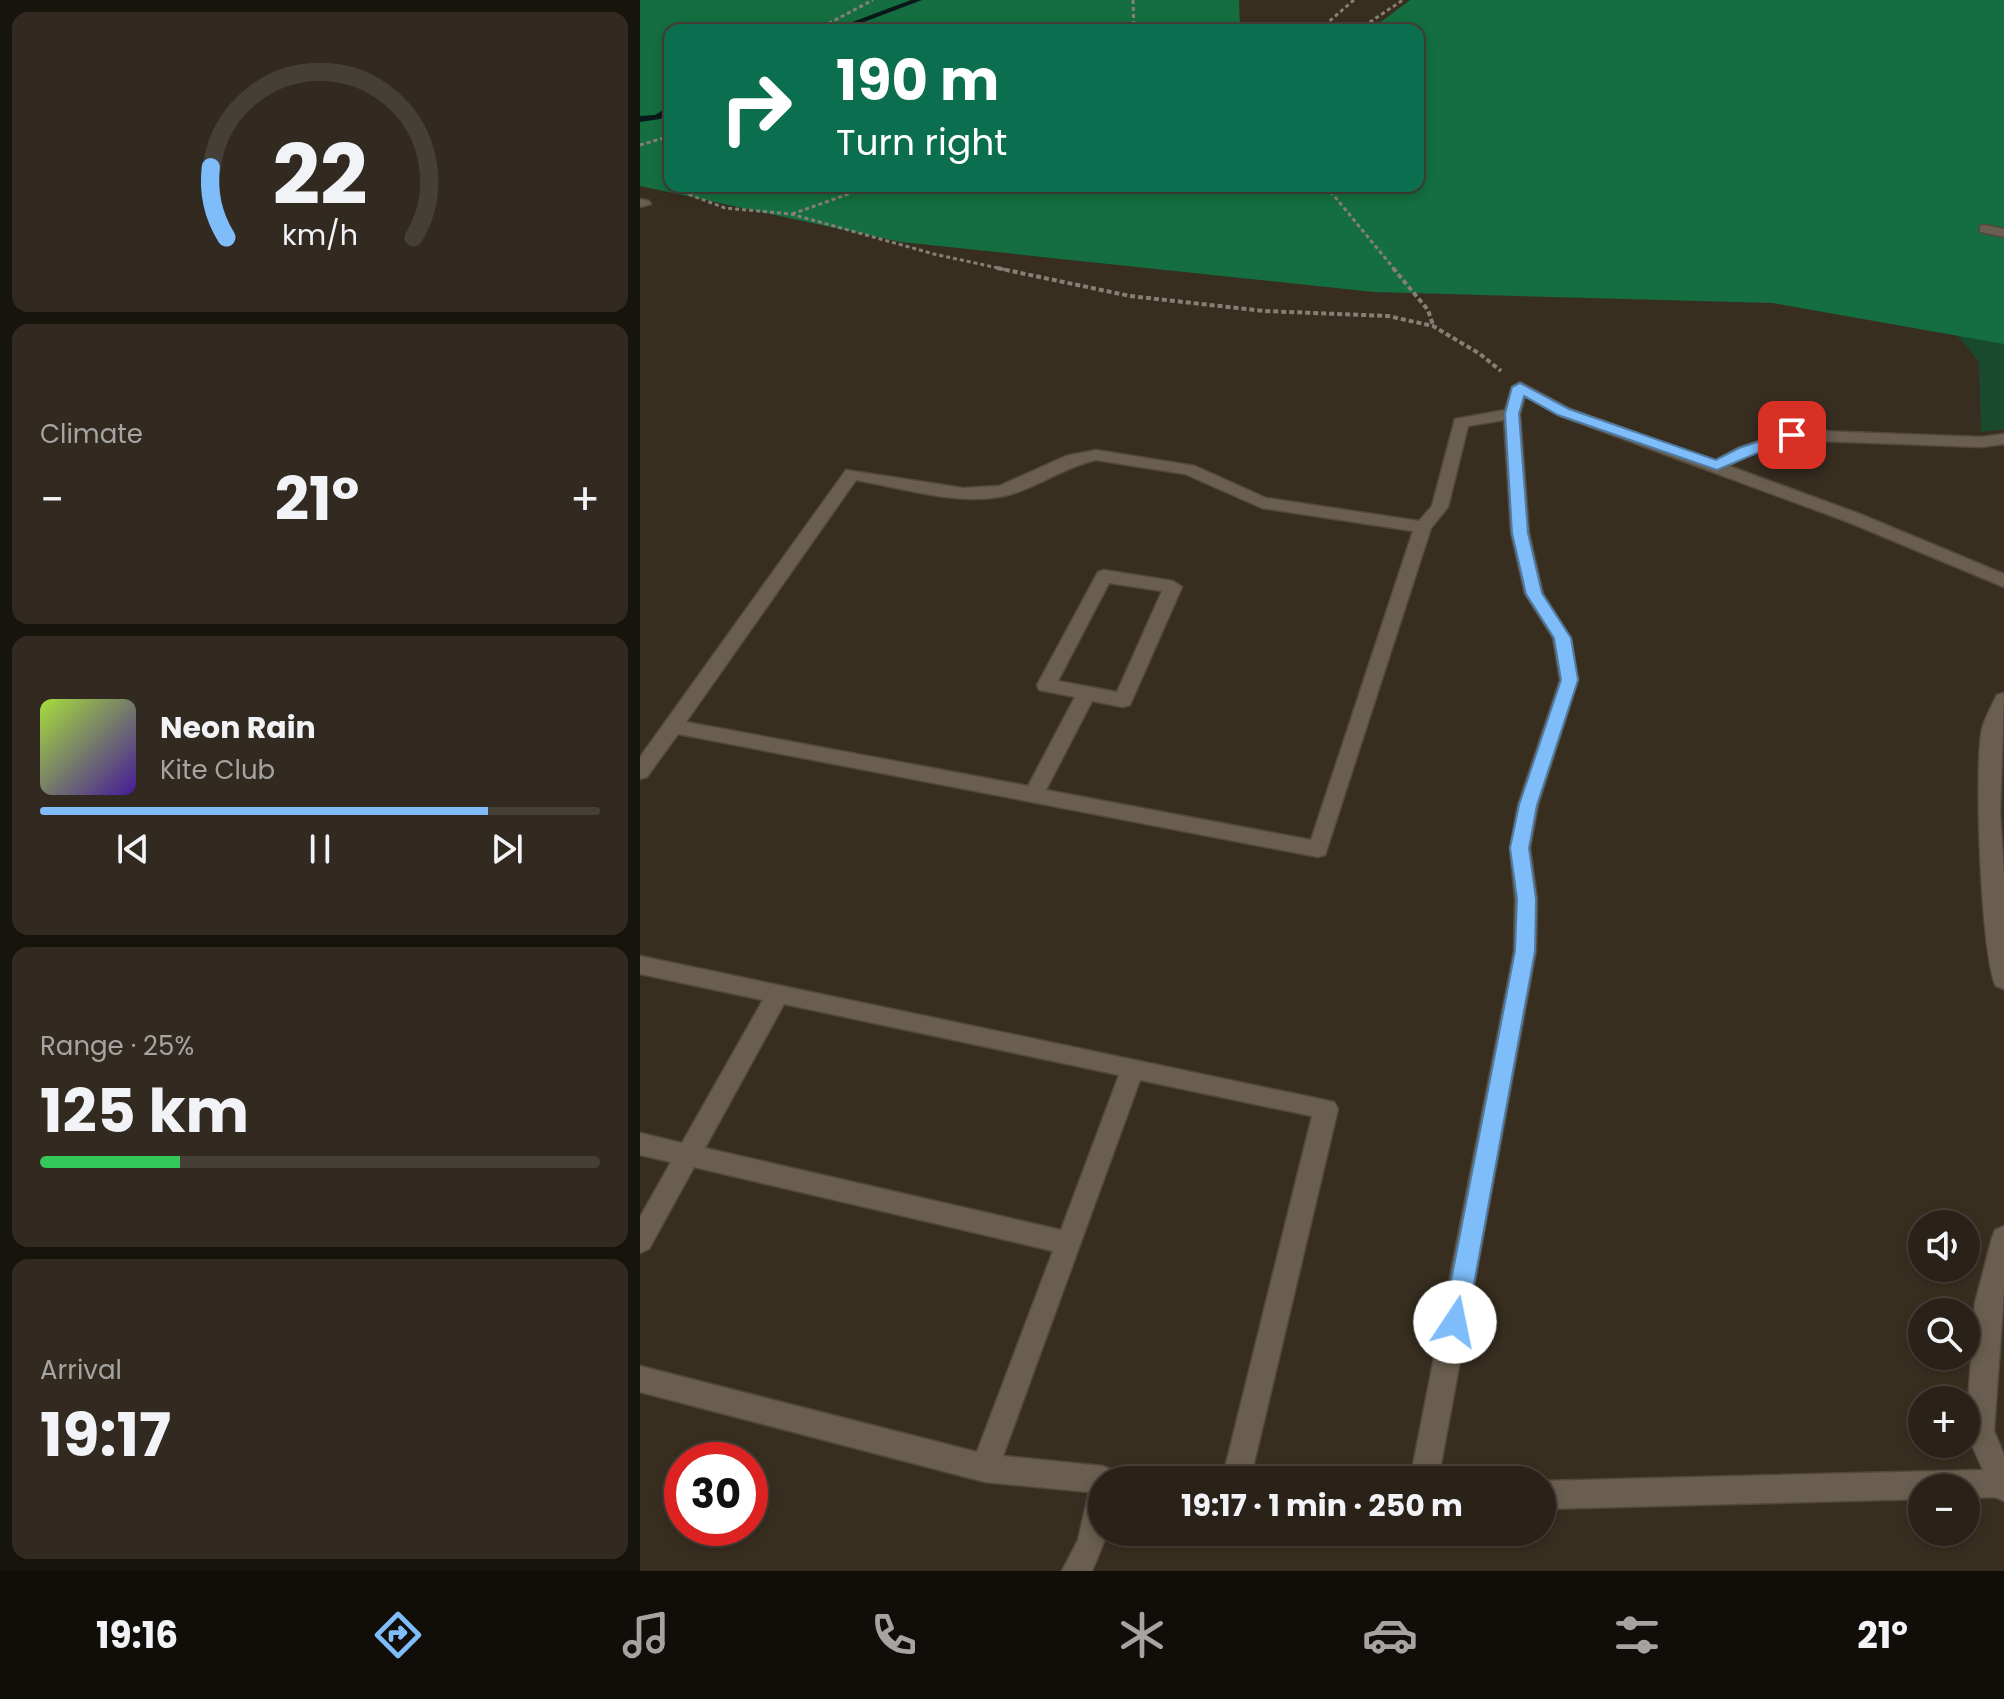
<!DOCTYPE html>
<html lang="en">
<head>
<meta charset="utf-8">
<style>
  body { margin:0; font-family:Poppins,sans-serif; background:#322a21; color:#f1f3f6; height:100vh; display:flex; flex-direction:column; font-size:30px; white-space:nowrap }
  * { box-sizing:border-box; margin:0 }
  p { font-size:26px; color:#a5a4a2 }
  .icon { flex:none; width:44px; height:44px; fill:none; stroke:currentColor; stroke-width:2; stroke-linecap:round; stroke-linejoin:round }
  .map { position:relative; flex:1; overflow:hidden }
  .panel { display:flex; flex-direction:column; gap:12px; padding:12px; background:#17130d; width:640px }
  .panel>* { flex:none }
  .top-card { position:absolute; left:24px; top:24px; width:760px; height:168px; border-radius:16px; box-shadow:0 4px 12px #0003,0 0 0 2px #463f37; background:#0b6e4f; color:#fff; overflow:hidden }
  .controls { position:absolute; left:1268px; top:1210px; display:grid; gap:16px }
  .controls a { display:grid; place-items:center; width:72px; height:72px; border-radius:50%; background:#2a2218; box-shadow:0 4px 12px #0003,0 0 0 2px #463f37; font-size:40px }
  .speed { position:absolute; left:24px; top:1442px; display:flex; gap:16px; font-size:40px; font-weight:700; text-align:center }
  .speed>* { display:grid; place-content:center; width:104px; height:104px; border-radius:50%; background:#2a2218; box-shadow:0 4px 12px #0003,0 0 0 2px #463f37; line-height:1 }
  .speed .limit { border:12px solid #d22; background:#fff; color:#111 }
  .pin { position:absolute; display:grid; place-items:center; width:68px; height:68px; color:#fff; margin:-34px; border-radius:16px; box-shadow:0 4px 12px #0006 }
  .me { position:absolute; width:88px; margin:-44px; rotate:11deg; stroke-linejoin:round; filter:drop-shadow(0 0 6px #0008) }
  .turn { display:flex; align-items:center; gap:28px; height:168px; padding:0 40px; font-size:36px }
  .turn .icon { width:104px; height:104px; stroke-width:2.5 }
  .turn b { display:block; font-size:56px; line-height:68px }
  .big { font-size:60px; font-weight:700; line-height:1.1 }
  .panel .widget { flex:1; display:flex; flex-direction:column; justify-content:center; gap:12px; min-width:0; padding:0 28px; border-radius:16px; background:#322a21 }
  .panel .dial { align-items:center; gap:0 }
  .dial svg { height:208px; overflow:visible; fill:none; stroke:#463f37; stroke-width:7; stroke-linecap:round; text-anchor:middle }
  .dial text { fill:#f1f3f6; stroke:none }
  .song { display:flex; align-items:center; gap:24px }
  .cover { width:96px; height:96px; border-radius:12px; background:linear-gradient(135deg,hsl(80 70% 55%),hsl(260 70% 35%)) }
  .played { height:8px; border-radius:4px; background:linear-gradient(90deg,#7ebdf9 80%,#463f37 80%) }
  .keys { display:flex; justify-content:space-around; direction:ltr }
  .heat { display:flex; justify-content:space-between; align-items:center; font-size:44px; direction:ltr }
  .charge { height:12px; border-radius:6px; background:linear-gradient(90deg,#34c759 25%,#463f37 0) }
  .trip { position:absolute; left:448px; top:1466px; width:468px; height:80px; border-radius:40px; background:#2a2218; box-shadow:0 4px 12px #0003,0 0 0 2px #463f37; font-weight:700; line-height:80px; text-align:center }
  .tab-bar { display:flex; height:128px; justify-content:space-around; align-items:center; background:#110e0a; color:#a5a4a2 }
  .tab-bar .icon { width:56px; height:56px }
  .tab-bar .active { color:#7ebdf9 }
  .tab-bar b { font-size:36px; color:#f1f3f6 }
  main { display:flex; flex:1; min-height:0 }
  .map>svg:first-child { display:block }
  .green { fill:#1a4a2d }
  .forest { fill:#146e3f }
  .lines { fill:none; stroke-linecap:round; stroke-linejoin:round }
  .stream { fill:#091919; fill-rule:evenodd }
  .minor-casing { stroke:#51493d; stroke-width:3 }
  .path-far1 { stroke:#877f73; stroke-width:3; stroke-dasharray:4 3; stroke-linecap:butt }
  .path { stroke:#877f73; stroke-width:4; stroke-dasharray:5 3; stroke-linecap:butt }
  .minor { fill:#695e4f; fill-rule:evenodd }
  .route { fill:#7ebdf9; stroke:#527ba2; stroke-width:2 }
</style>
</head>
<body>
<main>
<section class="panel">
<div class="widget dial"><svg viewBox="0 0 100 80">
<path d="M14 69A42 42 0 1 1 86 69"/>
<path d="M14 69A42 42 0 0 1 8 42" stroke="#7ebdf9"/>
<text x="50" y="56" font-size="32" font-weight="700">22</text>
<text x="50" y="72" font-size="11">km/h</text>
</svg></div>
<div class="widget"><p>Climate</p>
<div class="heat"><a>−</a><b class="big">21°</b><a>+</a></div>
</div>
<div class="widget">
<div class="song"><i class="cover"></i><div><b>Neon Rain</b><p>Kite Club</p></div></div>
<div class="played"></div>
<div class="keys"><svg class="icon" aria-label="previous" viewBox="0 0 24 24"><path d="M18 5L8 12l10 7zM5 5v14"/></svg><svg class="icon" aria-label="pause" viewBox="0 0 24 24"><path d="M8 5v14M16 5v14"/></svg><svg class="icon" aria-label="next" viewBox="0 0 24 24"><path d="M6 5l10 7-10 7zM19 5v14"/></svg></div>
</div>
<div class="widget"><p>Range · 25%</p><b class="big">125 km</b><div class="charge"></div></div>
<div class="widget"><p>Arrival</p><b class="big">19:17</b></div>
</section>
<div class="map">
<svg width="1364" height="1571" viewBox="0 0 1364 1571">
  <rect width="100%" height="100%" fill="#382e20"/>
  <!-- green -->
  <path class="green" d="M1364,193V429L1341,432L1339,362L1304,319Z"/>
  <!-- forest -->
  <path class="forest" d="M0,0H599L600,30H30V186H778V30H730L770,0H1364V344L1133,303L734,292L261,242L0,186Z"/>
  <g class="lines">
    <!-- stream -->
    <g class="stream">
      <path d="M271,0H282L203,30H191Z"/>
      <path d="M30,106V113L20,119L0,122V116L15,115Z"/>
    </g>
    <defs>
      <g id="minor">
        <path d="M0,199L9,201L11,204L0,207Z"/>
        <path d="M1345,225L1364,229V237L1340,232V226Z"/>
        <path d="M880,382L930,409L1074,461L1098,448L1152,430L1341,437L1364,434V444L1341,447L1153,440L1110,454L1089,466L1220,514L1364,574V587L1208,522L918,415L885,396L880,414L889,533L903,594L931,638L938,680L898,805L890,848L897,899L896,951L798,1480H770L874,951L875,899L870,848L878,805L920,680L913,638L885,594L871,533L864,420L828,426L808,507L791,528L685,855L678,857L38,734L7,777L0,779V757L206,470L323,488L359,486L426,456L456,450L555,466L626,498L779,521L792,506L815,419L865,410L872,387ZM456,460L545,474L622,508L773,531L671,840L406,790L452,701L483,707L490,705L542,587L533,581L464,570L458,572L397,685L399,690L435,697L388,786L46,722L216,480C263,488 317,506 364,496C396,489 423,467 456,460ZM469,583L522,591L477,692L418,681Z"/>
        <path d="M1364,693L1360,813L1364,876V989L1356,986C1341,956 1334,765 1342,729C1345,718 1352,705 1357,695Z"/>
        <path d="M0,956L694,1102L698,1109L610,1480H582L672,1116L500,1080L363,1456L462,1466L472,1470L476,1480H462V1532H468L452,1571H422L438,1540L449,1492L345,1482L0,1392V1366L337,1452L413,1251L54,1167L9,1249L0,1253V1217L31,1162L0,1155V1133L42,1143L123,1000L0,974ZM144,1004L479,1075L421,1230L65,1148Z"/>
        <path d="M1364,1226V1290L1354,1431L1364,1455V1501L1355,1497L1326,1498V1488H1282V1499L902,1509V1481L1343,1470L1326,1432L1335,1303L1352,1238L1355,1230Z"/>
      </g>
    </defs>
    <!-- minor casing -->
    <use href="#minor" class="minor-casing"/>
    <!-- path-far1 -->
    <g class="path-far1">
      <path d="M493,0L494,30"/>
      <path d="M176,30L233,0"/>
      <path d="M679,30L714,0"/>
      <path d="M718,30L763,0"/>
      <path d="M0,145L30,136"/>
      <path d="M686,186L755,270"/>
      <path d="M29,187L85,208L151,214L294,254L367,270"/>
      <path d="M152,214L231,186"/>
    </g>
    <!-- path -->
    <g class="path">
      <path d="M357,268L490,296L624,311L748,316L793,326L840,354L861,371"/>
      <path d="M753,268L788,310L793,325"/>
    </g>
    <!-- minor -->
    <use href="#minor" class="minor"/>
  </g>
  <!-- route -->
  <path class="route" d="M880,383L929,409L1076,460L1099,448L1147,432L1152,431L1160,435L1077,470L918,415L884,396L879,414L888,533L902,593L931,638L938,680L897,805L889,848L896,899L895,951L827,1322L823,1330L815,1333L806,1330L803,1322L875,951L877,899L870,848L879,805L921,680L914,638L886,594L872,533L865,414L872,387Z"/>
</svg>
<div class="controls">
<a><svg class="icon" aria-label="sound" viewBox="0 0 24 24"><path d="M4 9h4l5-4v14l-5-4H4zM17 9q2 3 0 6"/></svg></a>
<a><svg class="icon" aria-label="search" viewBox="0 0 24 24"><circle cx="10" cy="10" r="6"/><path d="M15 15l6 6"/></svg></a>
<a>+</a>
<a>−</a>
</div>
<div class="speed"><div class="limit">30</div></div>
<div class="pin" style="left:1152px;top:435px;background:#d93025"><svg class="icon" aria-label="arrive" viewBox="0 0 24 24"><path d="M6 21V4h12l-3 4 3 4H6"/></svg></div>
<svg class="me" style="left:815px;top:1322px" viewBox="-20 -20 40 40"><circle r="19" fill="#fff"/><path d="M0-13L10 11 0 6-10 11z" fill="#7ebdf9"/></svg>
<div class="trip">19:17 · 1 min · 250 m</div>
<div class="top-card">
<div class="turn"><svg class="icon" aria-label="right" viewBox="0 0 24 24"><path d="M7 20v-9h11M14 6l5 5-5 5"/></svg><div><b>190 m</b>Turn right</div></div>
</div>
</div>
</main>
<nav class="tab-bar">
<b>19:16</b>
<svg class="icon active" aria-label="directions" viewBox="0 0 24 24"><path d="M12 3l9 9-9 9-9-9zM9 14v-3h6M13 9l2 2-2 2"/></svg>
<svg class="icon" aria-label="music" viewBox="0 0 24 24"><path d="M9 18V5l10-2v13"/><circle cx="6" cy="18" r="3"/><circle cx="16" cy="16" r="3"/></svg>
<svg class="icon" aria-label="phone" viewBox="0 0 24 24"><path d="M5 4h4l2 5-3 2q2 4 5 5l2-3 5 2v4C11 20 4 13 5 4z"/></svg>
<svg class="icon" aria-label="climate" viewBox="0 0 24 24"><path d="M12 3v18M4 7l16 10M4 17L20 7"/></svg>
<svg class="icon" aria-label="car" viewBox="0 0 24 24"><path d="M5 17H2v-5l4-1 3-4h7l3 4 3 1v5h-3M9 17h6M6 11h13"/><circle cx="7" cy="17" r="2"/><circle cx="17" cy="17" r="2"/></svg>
<svg class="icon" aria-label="filters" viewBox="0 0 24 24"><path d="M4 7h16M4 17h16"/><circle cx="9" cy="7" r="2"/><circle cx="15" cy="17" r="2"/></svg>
<b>21°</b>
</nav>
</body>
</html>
